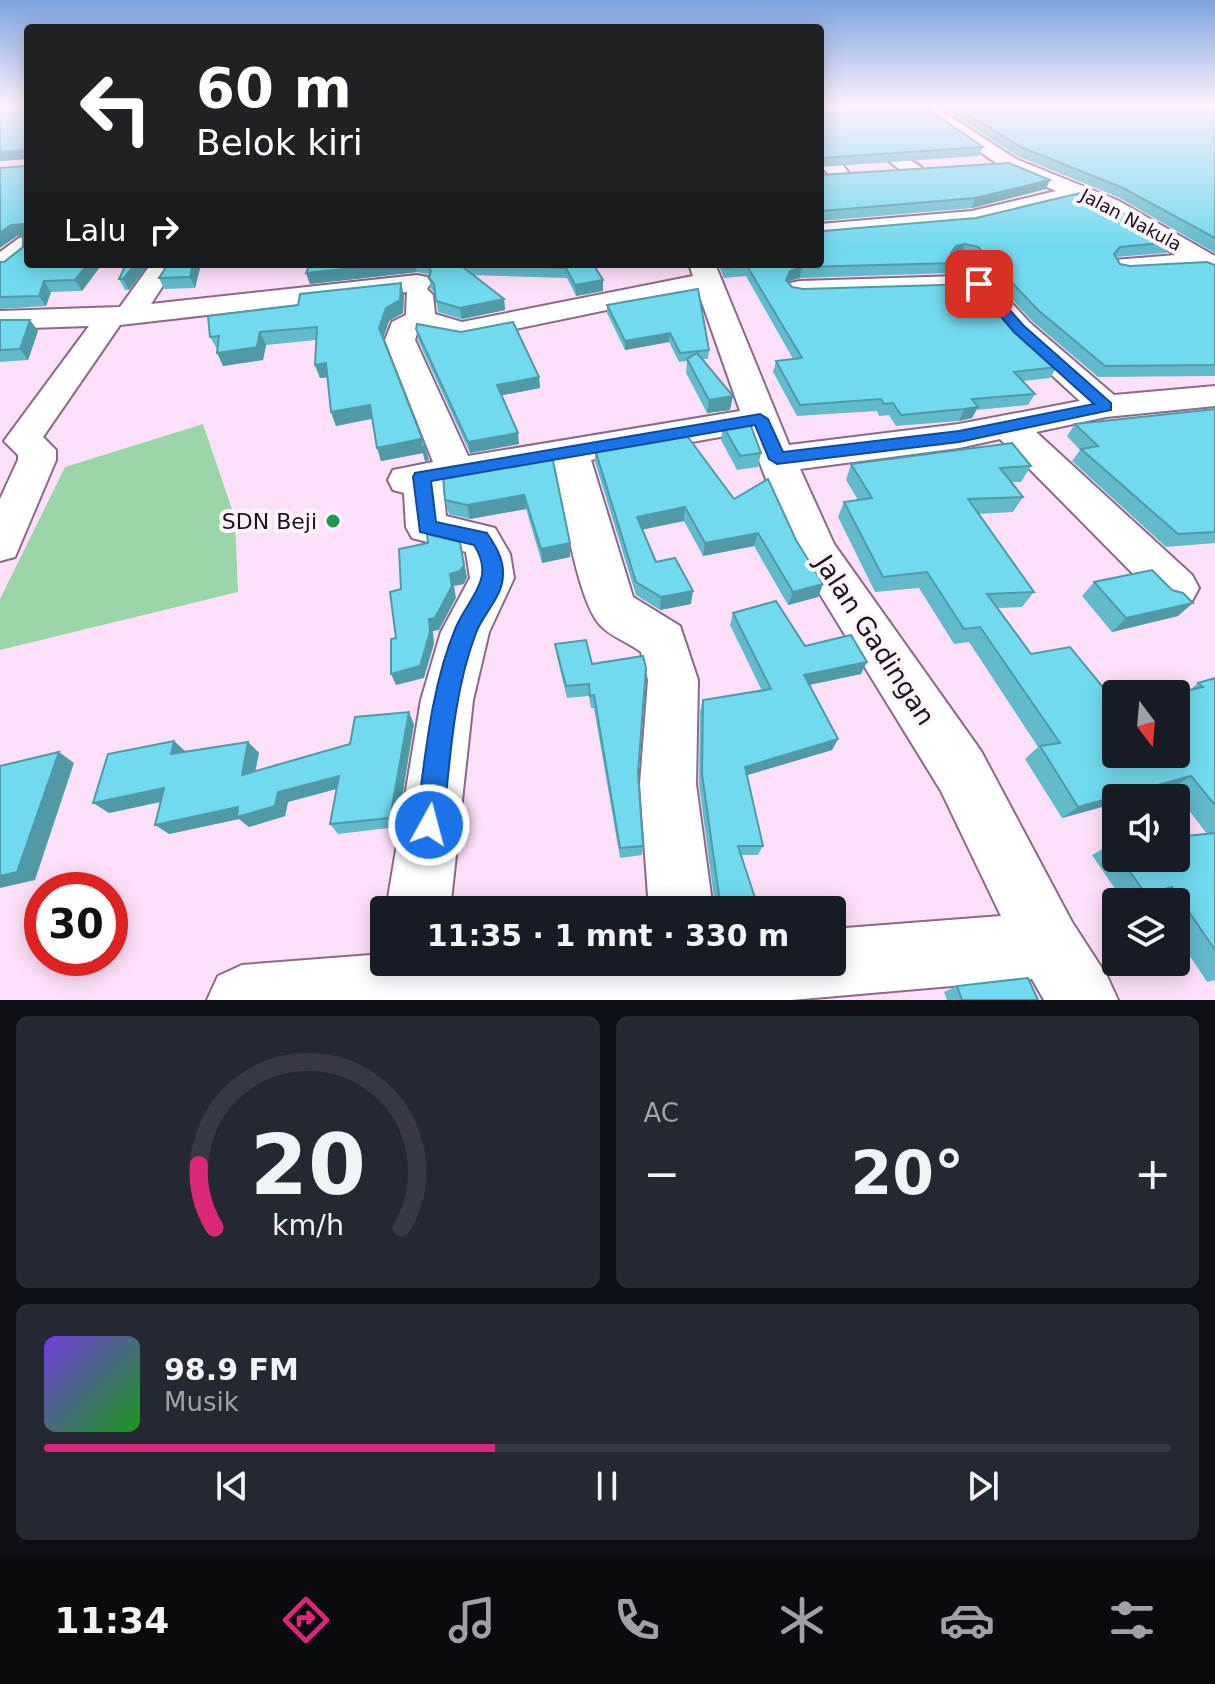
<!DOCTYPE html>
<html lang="id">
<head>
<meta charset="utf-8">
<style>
  body { margin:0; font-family:"DejaVu Sans",sans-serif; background:#242831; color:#f1f3f6; height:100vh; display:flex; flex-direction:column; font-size:30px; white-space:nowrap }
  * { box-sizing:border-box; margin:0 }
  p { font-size:26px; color:#9ea1a6 }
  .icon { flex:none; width:44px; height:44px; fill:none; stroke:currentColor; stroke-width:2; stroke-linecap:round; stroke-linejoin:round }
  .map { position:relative; height:1000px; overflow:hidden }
  .side { display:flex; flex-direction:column; gap:16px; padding:16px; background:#0d0f14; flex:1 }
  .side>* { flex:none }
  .top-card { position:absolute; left:24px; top:24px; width:800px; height:244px; border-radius:8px; box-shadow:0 4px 20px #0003; background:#202124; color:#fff; overflow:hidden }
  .needle { width:52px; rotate:164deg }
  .buttons { position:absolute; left:1102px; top:680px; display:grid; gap:16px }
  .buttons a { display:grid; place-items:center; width:88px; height:88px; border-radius:8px; background:#171b24; box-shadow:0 4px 20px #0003; font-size:40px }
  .speed { position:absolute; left:24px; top:872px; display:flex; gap:16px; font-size:40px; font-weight:700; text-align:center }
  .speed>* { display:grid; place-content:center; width:104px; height:104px; border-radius:50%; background:#171b24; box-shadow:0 4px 20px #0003; line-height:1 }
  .speed .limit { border:12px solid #d22; background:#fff; color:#111 }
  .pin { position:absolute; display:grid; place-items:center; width:68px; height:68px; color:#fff; margin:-34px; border-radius:16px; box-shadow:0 4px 12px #0006 }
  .me { position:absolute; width:88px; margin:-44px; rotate:7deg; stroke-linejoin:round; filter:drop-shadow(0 0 6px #0008) }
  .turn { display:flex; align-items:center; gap:28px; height:168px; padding:0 40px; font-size:36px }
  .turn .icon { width:104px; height:104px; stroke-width:2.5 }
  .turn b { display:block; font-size:56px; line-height:68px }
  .then { display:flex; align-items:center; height:76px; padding:0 40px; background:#0003; gap:16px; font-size:30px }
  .big { font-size:60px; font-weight:800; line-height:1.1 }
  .side .widget { flex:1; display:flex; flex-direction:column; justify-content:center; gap:12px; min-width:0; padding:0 28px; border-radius:12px; background:#242831 }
  .side .dial { align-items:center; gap:0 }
  .dial svg { height:208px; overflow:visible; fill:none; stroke:#363941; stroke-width:7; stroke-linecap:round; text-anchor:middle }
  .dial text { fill:#f1f3f6; stroke:none }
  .song { display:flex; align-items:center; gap:24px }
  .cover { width:96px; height:96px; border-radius:12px; background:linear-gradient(135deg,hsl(260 70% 55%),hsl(120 70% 35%)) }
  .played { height:8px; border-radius:4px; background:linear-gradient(90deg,#db2777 40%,#363941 40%) }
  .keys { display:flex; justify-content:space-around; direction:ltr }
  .heat { display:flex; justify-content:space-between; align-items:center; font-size:44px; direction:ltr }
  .side .tiles { flex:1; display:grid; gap:16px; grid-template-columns:1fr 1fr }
  .widget:last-child { grid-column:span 2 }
  .trip { position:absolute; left:370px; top:896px; width:476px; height:80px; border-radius:8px; background:#171b24; box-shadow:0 4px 20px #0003; font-weight:800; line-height:80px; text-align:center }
  .tabs { display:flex; height:128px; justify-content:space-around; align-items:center; background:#090b0e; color:#9ea1a6 }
  .tabs .icon { width:56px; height:56px }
  .tabs .on { color:#db2777 }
  .tabs b { font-size:36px; color:#f1f3f6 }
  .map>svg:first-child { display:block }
  .green { fill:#9ad6a8 }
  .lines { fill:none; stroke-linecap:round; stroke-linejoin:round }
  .minor-casing { stroke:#8b6a87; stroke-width:4 }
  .minor { fill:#fff; fill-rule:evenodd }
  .wall { fill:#62bbcd }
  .shaded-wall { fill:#5099a7 }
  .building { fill:#72daee; stroke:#5099a7; stroke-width:2 }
  .route { fill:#1a73e8; stroke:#114b97; stroke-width:2 }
  .poi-dot { fill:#23954f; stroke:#fdf6fc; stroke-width:3 }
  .labels { text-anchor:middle; stroke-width:8; stroke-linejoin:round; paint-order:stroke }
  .far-street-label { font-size:18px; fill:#1f121d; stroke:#fdf6fc }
  .poi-label { font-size:22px; fill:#1f121d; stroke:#fdf6fc; text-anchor:end }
  .near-street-label { font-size:26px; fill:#1f121d; stroke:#fdf6fc }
</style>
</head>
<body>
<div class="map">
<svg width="1215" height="1000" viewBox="0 0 1215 1000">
  <rect width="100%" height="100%" fill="#ffe0fa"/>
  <!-- green -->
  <path class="green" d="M203,424L235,518L238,592L0,650V599L65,467Z"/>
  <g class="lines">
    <defs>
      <g id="minor">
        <path d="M914,106H934L1016,159L1117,200L1215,256V275L1200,269L1123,274L1114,272L1110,266L1114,260L1176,255L1101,210L1075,199L972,225L820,238V224L972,211L1056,191L1002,167Z"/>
        <path d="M885,143L921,167L924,171L921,175H907L878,153L875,149L878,145Z"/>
        <path d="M820,147C832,150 843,165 850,175L847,179H833L820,165Z"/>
        <path d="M28,236V255L9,270L0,272V252L19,238Z"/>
        <path d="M962,257L971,259L1030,323L1114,395L1215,386V406L1106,417L1036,432L1192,575L1199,588L1192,601L1176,606L1160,601L1000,439L959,448L800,469L834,544L981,751L1072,922L1107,976L1118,1000H1044L1032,979L791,1000H207L218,976L242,965L384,954V962H832V929L1001,916L941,791L794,552L748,432L591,460L633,597L680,626L698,680L696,784L713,910H649L640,784L648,680L641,652C628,642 611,637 600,625C577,600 563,503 555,467L443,487L446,516L495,528L510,554L514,578L489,632L473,700L450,910H386L421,700L441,632L470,578L466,552L412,538L406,527L404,493L393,490L388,480L393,470L433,462L385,340L392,322L406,315L407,292L120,325L43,437L56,450V460L15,557L0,561V499L18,460V455L4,441L89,326L0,329V311L120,307L151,264H177L151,304L417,275L427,277L431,283L427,289L433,295L435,314L462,322L693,276L689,264H715L789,445L959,424L1080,401L1008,335L972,292L800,297L790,295L786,289L790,283L800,281L958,276L949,265L953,259ZM698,291L740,411L468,456L415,340L417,333L422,330L441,337L462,340Z"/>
      </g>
    </defs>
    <!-- minor casing -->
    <use href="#minor" class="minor-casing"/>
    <!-- minor -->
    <use href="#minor" class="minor"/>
  </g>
  <!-- wall -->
  <g class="wall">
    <path d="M0,106L102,264L82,291L51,292L46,306L0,309V262H4L23,247V235L17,236L25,166V159L0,161Z"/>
    <path d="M820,106L983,147L979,156L820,167Z"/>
    <path d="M939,106H1215V253L1118,197L1017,156Z"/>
    <path d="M820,175L1046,189L972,208L820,221Z"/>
    <path d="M823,231L1173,242L1166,253L1115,257L1120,264L1130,266L1215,265V376L1098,377L1032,321L973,257L961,254L952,256L956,263L952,273L800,278L787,282L792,287L1012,326L1057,367L1050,378L1023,381L1035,394L1028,405L976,410L972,418L959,421L896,426L889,415L879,416L877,411L797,416L773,372L776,361L793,359L746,276L724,278L718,264H820Z"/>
    <path d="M126,264H149L129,290H125L119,279Z"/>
    <path d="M168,264H201L195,288L164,289L159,278Z"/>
    <path d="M310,264H593L603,280V291L576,296L567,278L472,275L504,299L505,310L462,319L438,312L435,293L431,289L429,276L428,274L417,272L310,284L306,273Z"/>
    <path d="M404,295L403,313L389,321L383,339L429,460L425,461L423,453L381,461L372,419L336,426L331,412L328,377L320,378L315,365L316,340L266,345L263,360L223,366L217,349L210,337Z"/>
    <path d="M607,305L709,350L708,359H702L730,410L707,413L686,373L687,361L679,362L669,342L625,350L607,313Z"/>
    <path d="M0,320H30L38,331L28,360L0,362Z"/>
    <path d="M416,329L539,377L540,388L502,395L519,444L470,453L418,340Z"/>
    <path d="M1215,409V543L1166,547L1072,461L1080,450L1067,436L1075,424Z"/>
    <path d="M723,426L761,453L758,467L737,470L721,440Z"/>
    <path d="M595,449L734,499L796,540L823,584L818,597L788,605L754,546L703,556L684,521L642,529L656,562L691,604L660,610L636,595L595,462Z"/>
    <path d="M552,456L570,557L542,563L526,509L470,519L449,514L445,500Z"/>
    <path d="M851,464L1031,466L1021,482H1012L1023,497L1013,512L979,514L1034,592L1022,607L998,608L1031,654L1116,754L1198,683L1215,678V980L1207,982L1176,935V902H1154L1150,896L1131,902H1124L1092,855L1111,844H1116V858H1176L1207,834L1172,788L1062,818L1025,759L1038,747L969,642L954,644L919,588L875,592L838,517L844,502L858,500L846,480Z"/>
    <path d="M1094,582L1178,616L1112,632L1082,596Z"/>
    <path d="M733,613L861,674L809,685L838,739L832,750L747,775L763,846L758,855H741L759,910H693L694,906H715L699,784L700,711L703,700L762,691L730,625Z"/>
    <path d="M555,644L592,664L638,773L643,846L642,855L620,858L594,708H591L589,696L567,698L557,657Z"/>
    <path d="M414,724L397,827L338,834L330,824L336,789L288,802L285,816L249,827L239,819L169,834L161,802L109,813L174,741L185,751L248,742L259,753L255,772Z"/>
    <path d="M957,986L1038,1000H947L944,992Z"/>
  </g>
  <!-- shaded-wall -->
  <g class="shaded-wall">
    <path d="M25,150L28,159L0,161V152Z"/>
    <path d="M1050,180L1046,189L972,208L975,198Z"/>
    <path d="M23,224L28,234L17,236L0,248V233L11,225Z"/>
    <path d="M965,244L961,254L952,256L951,253L956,246Z"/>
    <path d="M88,264H102L82,291L75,280Z"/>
    <path d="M135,264H149L129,290L123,279Z"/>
    <path d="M193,264H201L195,288L190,277Z"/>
    <path d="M391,264H415L417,272L310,284L306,273Z"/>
    <path d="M802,267L800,278L788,281L786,280L790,271Z"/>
    <path d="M603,280V291L576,296L575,285Z"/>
    <path d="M44,281L51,292L46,306L39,296Z"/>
    <path d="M401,283L404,295L403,313L389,321L382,341L379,328L386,308Z"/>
    <path d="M504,299L505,310L462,319L460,308Z"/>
    <path d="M30,320L38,331L28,360L20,349Z"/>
    <path d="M260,332L266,345L263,360L223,366L217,353Z"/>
    <path d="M670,333L669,342L625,350V341Z"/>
    <path d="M326,363L331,377L320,378L315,365Z"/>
    <path d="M539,377L540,388L499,396L497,385Z"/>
    <path d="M733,396L730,410L707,413L709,400Z"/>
    <path d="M370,405L374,418L336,426L331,412Z"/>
    <path d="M978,407L972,418L959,421L964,409Z"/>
    <path d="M518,433L519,444L470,453L468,442Z"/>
    <path d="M421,439L425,446L429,460L425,461L423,453L381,461L377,448Z"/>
    <path d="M524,495L526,509L470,519L467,505Z"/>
    <path d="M685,507L684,521L636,531L637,517Z"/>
    <path d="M758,533L754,546L703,556L705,543Z"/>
    <path d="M460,542L467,577L464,584L454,586L456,598L439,630L433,631L434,644L424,678L396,685L391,674L429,619Z"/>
    <path d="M570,543V557L542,563L541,549Z"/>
    <path d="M823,584L818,597L788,605L793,592Z"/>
    <path d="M693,591L691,604L660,610L661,597Z"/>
    <path d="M1193,603L1178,616L1112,632L1126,618Z"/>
    <path d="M867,662L861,674L799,687L804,675Z"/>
    <path d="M409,712L414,724L397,827L390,818Z"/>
    <path d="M838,739L832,750L741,777L745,767Z"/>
    <path d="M174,741L186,752L171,754Z"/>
    <path d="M248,742L259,753L252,786L242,775Z"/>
    <path d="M59,752L74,763L35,880L0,888V876Z"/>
    <path d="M339,776L347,786L288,802L285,816L249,827L239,819L169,834L155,825Z"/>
    <path d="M1191,776L1172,788L1135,798H1116V803L1062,818L1078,807Z"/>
    <path d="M164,788L177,798L109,813L93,803Z"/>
    <path d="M1172,887L1150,896L1129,902L1146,894Z"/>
  </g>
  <!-- building -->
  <g class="building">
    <path d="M0,106H28V264H88L75,280L44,281L39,296L0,297V262H4L23,247V224L11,225L0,233V168L25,166V150L0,152Z"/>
    <path d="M820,106H924L983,147L822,158L820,160Z"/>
    <path d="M954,106H1215V238L1123,188L1021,147Z"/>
    <path d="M1009,163L1050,180L975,198L822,211L820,224V175Z"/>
    <path d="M1080,193L1105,203L1173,242L1120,247L1114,254L1120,264L1130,266L1207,262L1215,265V365L1105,366L1038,310L978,247L965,244L956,246L951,253L956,263L802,267L790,271L786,280L792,287L803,289L975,284L1012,326L1057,367L1014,372L1035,394L972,399L978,407L964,409L901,415L893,403L884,404L881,399L800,405L776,361L802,358L747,266L726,268L724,264H820V228L823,231L976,218Z"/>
    <path d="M126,264H135L123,279H119Z"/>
    <path d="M168,264H193L190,277L159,278Z"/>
    <path d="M310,264H391L306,273Z"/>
    <path d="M426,264H459L504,299L460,308L436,301L434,284L429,278L431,271Z"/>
    <path d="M471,264H593L603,280L575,285L566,268Z"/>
    <path d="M401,283L400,300L386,308L379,328L425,446L421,447V439L377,448L370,405L331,412L326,363L315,365L317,327L260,332L257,347L217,353L219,336L210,337L208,316L298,305L300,294Z"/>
    <path d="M698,289L709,350L680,353L670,333L625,341L607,305Z"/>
    <path d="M0,320H30L20,349L0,350Z"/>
    <path d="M513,322L539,377L497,385L518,433L468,442L416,329L417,324L461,332Z"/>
    <path d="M697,353L733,396L709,400L687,359Z"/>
    <path d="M1215,409V532L1178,534L1081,449L1098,446L1075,424Z"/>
    <path d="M749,421L761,453L740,456L723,426Z"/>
    <path d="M685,433L734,499L768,479L796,540L823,584L793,592L758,533L705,543L685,507L637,517L656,562L675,558L693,591L661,597L636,582L595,449Z"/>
    <path d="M1012,443L1031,466L1000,468L1023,497L968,499L1034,592L987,594L1031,654L1070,647L1116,703V754H1176V694H1172L1203,687L1198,683L1215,678V805L1191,776L1078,807L1040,746L1060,743L980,627L964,629L927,572L883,577L844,502L872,498L851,464Z"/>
    <path d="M552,456L570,543L541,549L524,495L467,505L445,500L443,476Z"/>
    <path d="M427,534L460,542L464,565L460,571L450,574L452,586L435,618L429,619L430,632L420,666L391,674V639L396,638L390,592L401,589L399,549L428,543Z"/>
    <path d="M1152,570L1172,590L1183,593L1193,603L1126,618L1094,582Z"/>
    <path d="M776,601L805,646L851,635L867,662L804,675L838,739L745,767L763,846H738L759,910H695L694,906H716L720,902L702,774L703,700L771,689L733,613Z"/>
    <path d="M586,640L592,664L643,656L646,668L638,773L643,846L620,848L594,695L590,696L589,684L566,686L555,644Z"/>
    <path d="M409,712L390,818L330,824L339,776L278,792L275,806L237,817L238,807L155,825L164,788L93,803L108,754L174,741L171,754L248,742L242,775L350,744L355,717Z"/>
    <path d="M59,752L17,872L0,876V766Z"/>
    <path d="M1215,833V950L1172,887L1146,894L1120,858H1176V837Z"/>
    <path d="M1111,844H1116V852Z"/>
    <path d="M1028,978L1038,1000H962L957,986Z"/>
  </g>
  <!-- sky -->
  <linearGradient id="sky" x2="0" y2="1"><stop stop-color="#7ca4de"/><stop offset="0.43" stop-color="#fff1fd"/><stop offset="1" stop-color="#fff1fd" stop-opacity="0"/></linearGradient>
  <rect width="1215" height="246" fill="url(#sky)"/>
  <!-- route -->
  <path class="route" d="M979,280L984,281L1024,326L1111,403V410L959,442L777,464L769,459L755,425L431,481L436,522L487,533C495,545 503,558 503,572C504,597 484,611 476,633C453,693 450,762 443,825L439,835L429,839L420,835L416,825C425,760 430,689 456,627C469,597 496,579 474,545L420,532L413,477L415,473L760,414L768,419L783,452L959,431L1094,404L1014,332L973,284Z"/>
  <!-- markers -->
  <circle class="poi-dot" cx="333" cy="521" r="8"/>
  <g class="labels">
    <!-- far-street labels -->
    <g class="far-street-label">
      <text transform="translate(1131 220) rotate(28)" y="6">Jalan Nakula</text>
    </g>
    <!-- poi labels -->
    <g class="poi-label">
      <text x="317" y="529">SDN Beji</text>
    </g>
    <!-- near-street labels -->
    <g class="near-street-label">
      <text transform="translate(875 640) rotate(57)" y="9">Jalan Gadingan</text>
    </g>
  </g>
</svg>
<div class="buttons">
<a><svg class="needle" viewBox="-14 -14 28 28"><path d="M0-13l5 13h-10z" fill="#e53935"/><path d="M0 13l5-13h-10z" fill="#9ea1a6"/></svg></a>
<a><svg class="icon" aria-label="sound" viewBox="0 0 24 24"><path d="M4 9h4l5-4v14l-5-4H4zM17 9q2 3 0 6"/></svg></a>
<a><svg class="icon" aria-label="layers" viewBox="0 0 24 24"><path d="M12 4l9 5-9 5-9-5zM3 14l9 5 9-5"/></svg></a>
</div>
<div class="speed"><div class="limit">30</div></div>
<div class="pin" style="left:979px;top:284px;background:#d93025"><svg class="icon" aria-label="arrive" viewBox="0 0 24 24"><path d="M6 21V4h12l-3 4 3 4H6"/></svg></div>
<svg class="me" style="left:429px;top:825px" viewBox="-20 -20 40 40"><circle r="17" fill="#1a73e8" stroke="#fff" stroke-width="3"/><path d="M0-11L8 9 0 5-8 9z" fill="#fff"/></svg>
<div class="trip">11:35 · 1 mnt · 330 m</div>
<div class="top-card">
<div class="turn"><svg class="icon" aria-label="left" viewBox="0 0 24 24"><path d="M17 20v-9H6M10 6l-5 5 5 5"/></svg><div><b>60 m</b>Belok kiri</div></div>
<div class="then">Lalu<svg class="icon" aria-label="right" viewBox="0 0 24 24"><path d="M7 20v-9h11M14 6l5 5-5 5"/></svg></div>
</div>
</div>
<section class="side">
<div class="tiles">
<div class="widget dial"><svg viewBox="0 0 100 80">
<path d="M14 69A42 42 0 1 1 86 69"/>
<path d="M14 69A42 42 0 0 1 8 45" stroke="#db2777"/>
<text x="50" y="56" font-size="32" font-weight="700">20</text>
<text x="50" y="72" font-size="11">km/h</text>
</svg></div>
<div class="widget"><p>AC</p>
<div class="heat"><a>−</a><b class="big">20°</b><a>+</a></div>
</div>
<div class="widget">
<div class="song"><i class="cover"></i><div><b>98.9 FM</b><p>Musik</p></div></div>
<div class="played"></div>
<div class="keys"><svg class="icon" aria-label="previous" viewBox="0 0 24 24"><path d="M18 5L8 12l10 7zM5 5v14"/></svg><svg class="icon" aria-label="pause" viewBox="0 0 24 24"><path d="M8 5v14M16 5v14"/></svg><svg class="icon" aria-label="next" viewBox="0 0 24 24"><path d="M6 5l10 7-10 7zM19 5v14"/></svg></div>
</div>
</div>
</section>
<nav class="tabs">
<b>11:34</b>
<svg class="icon on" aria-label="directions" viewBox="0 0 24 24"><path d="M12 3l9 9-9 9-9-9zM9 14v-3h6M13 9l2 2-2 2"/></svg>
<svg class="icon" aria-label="music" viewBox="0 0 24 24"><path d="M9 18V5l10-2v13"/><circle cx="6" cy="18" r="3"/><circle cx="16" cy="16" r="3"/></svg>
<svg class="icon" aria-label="phone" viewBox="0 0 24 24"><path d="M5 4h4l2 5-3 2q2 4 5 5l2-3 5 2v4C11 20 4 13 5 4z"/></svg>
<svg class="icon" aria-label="climate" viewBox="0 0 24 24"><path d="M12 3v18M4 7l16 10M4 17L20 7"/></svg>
<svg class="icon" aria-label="car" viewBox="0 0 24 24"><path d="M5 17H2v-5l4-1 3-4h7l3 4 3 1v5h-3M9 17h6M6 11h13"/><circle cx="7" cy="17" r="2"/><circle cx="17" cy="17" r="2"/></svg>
<svg class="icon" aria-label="filters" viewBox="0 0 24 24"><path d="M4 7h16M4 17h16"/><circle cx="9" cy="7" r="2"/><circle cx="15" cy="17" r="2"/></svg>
</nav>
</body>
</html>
